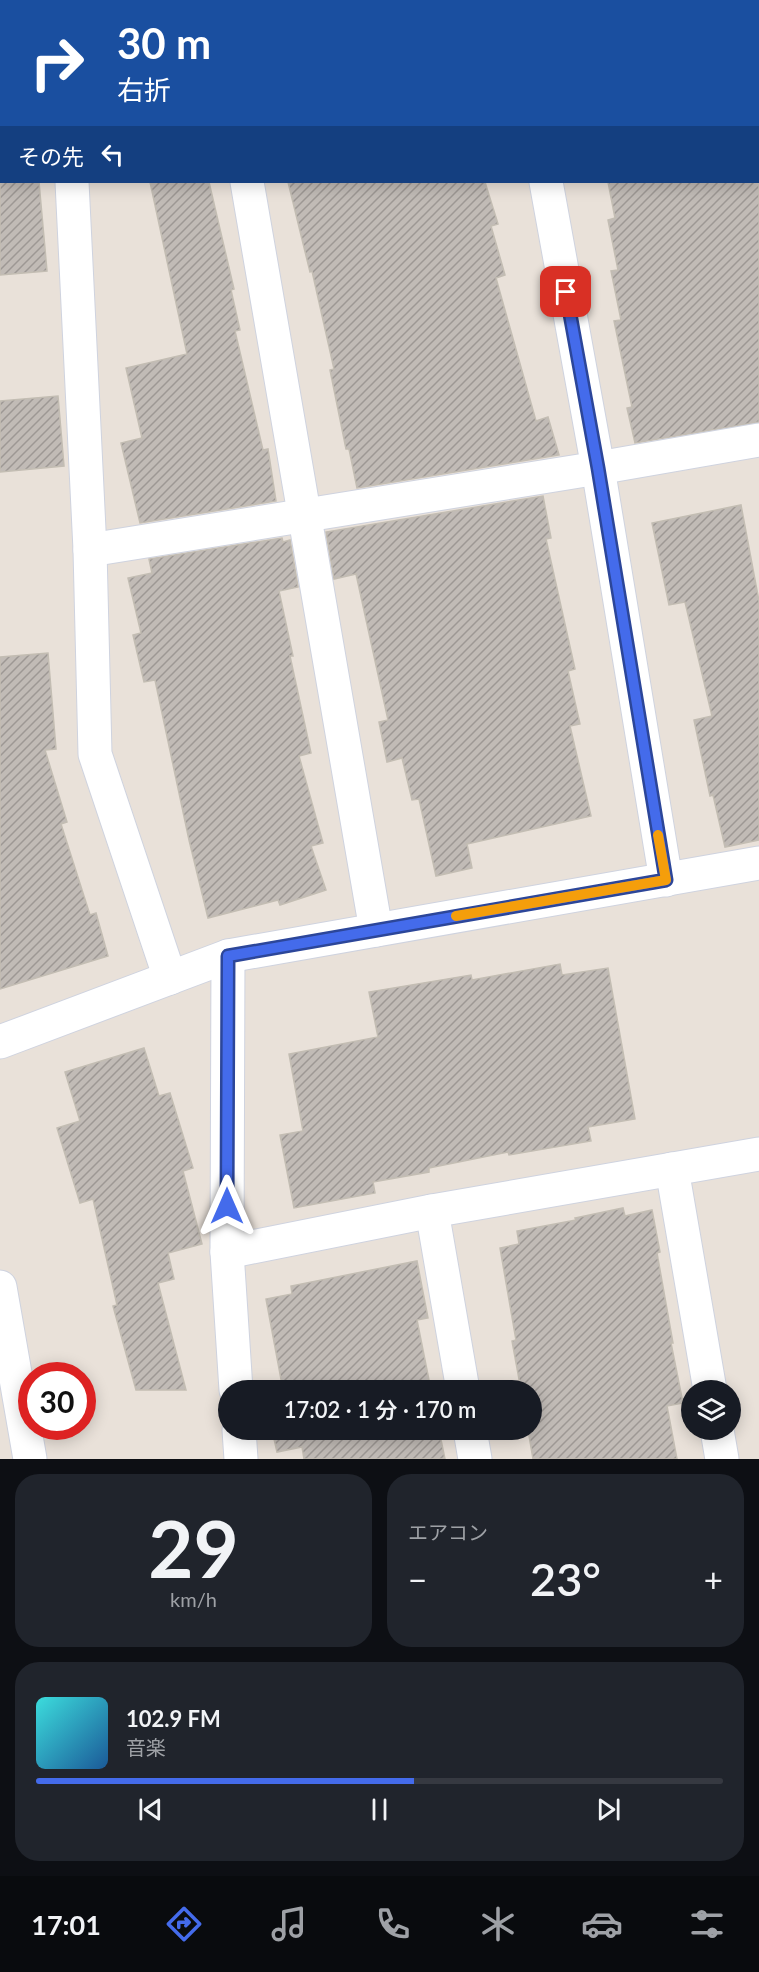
<!DOCTYPE html>
<html lang="ja">
<head>
<meta charset="utf-8">
<style>
  body { margin:0; font-family:Lato,"Noto Sans JP",sans-serif; background:#20242c; color:#f1f3f6; height:100vh; display:flex; flex-direction:column; font-size:22px; white-space:nowrap }
  * { box-sizing:border-box; margin:0 }
  p { font-size:20px; color:#9ea1a6 }
  .icon { flex:none; width:33px; height:33px; fill:none; stroke:currentColor; stroke-width:2; stroke-linecap:round; stroke-linejoin:round }
  .map { position:relative; height:1459px; overflow:hidden }
  .details { display:flex; flex-direction:column; gap:15px; padding:15px; background:#0d0f14; flex:1 }
  .details>* { flex:none }
  .hud { position:absolute; left:0px; top:0px; width:759px; height:183px; box-shadow:0 3px 15px #0003; background:#1a4fa0; color:#fff; overflow:hidden }
  .tools { position:absolute; left:681px; top:1380px; display:grid; gap:12px }
  .tools a { display:grid; place-items:center; width:60px; height:60px; border-radius:50%; background:#171b24; box-shadow:0 3px 15px #0003; font-size:30px }
  .speed { position:absolute; left:18px; top:1362px; display:flex; gap:12px; font-size:30px; font-weight:700; text-align:center }
  .speed>* { display:grid; place-content:center; width:78px; height:78px; border-radius:50%; background:#171b24; box-shadow:0 3px 15px #0003; line-height:1 }
  .speed .limit { border:9px solid #d22; background:#fff; color:#111 }
  .pin { position:absolute; display:grid; place-items:center; width:51px; height:51px; color:#fff; margin:-26px; border-radius:12px; box-shadow:0 3px 9px #0006 }
  .me { position:absolute; width:66px; margin:-33px; rotate:0deg; stroke-linejoin:round; filter:drop-shadow(0 0 4px #0008) }
  .turn { display:flex; align-items:center; gap:21px; height:126px; padding:0 18px; font-size:27px }
  .turn .icon { width:78px; height:78px; stroke-width:2.5 }
  .turn b { display:block; font-size:42px; line-height:51px }
  .then { display:flex; align-items:center; height:57px; padding:0 18px; background:#0003; gap:12px; font-size:22px }
  .big { font-size:45px; font-weight:600; line-height:1.1 }
  .details .widget { flex:1; display:flex; flex-direction:column; justify-content:center; gap:9px; min-width:0; padding:0 21px; border-radius:24px; background:#20242c }
  .details .dial { align-items:center; gap:0 }
  .dial b { font-size:78px; line-height:1 }
  .song { display:flex; align-items:center; gap:18px }
  .cover { width:72px; height:72px; border-radius:9px; background:linear-gradient(135deg,hsl(180 70% 55%),hsl(210 70% 35%)) }
  .played { height:6px; border-radius:3px; background:linear-gradient(90deg,#446beb 55%,#363941 55%) }
  .keys { display:flex; justify-content:space-around; direction:ltr }
  .heat { display:flex; justify-content:space-between; align-items:center; font-size:33px; direction:ltr }
  .details .tiles { flex:1; display:grid; gap:15px; grid-template-columns:1fr 1fr }
  .widget:last-child { grid-column:span 2 }
  .trip { position:absolute; left:218px; top:1380px; width:324px; height:60px; border-radius:30px; background:#171b24; box-shadow:0 3px 15px #0003; font-weight:600; line-height:60px; text-align:center }
  .tab-bar { display:flex; height:96px; justify-content:space-around; align-items:center; background:#090b0e; color:#9ea1a6 }
  .tab-bar .icon { width:42px; height:42px }
  .tab-bar .active { color:#446beb }
  .tab-bar b { font-size:27px; color:#f1f3f6 }
  .map>svg:first-child { display:block }
  .building { fill:url(#building-hatch); stroke:#c3bdb3; stroke-width:1.5 }
  .lines { fill:none; stroke-linecap:round; stroke-linejoin:round }
  .lane-casing { stroke:#cfd3df; stroke-width:23 }
  .street-casing { stroke:#cfd3df; stroke-width:35 }
  .lane { stroke:#fff; stroke-width:21 }
  .street { stroke:#fff; stroke-width:33 }
  .route-casing { stroke:#2c4699; stroke-width:15 }
  .route { stroke:#446beb; stroke-width:10 }
  .slow { stroke:#f59e0b; stroke-width:10 }
</style>
</head>
<body>
<div class="map">
<svg width="759" height="1459" viewBox="0 0 759 1459">
  <defs>
    <pattern id="building-hatch" width="6" height="6" patternUnits="userSpaceOnUse" patternTransform="scale(1.5)"><rect width="6" height="6" fill="#c1bbb6"/><path d="M-1 1l2-2M0 6l6-6M5 7l2-2" fill="none" stroke="#9d9894"/></pattern>
  </defs>
  <rect width="100%" height="100%" fill="#e9e1d9"/>
  <!-- building -->
  <g class="building">
    <path d="M0,182H39L47,271L0,275Z"/>
    <path d="M150,182H209L234,289L231,290L240,330L235,331L263,450L268,449L276,501L140,523L121,443L142,438L126,368L187,354Z"/>
    <path d="M288,182H485L498,224L491,226L505,275L496,278L536,421L548,417L559,455L357,488L349,449H346L330,370L334,369L312,271L310,272Z"/>
    <path d="M608,182H759V422L635,443L627,408L632,407L614,321L621,320L611,271L618,270L608,220L615,218Z"/>
    <path d="M58,396L64,466L0,472V401Z"/>
    <path d="M543,496L551,538L546,539L575,669L568,671L580,724L570,726L591,816L467,844L472,868L436,876L419,799L412,800L402,758L387,762L379,722L388,720L356,574L334,579L326,532Z"/>
    <path d="M741,505L759,601V840L725,847L713,795L710,796L694,720L712,716L685,602L669,605L652,523Z"/>
    <path d="M282,538L283,542L290,540L298,587L279,591L293,656H290L311,753L299,756L323,843L311,846L326,890L280,905L278,900L208,918L189,840L155,680L144,682L133,635L141,633L128,578L152,573L149,559Z"/>
    <path d="M48,653L56,749L45,750L67,822L61,824L90,915L96,913L108,956L0,989V657Z"/>
    <path d="M560,964L562,975L608,968L635,1119L588,1127L591,1141L509,1155L508,1152L429,1168V1172L373,1182L375,1193L294,1208L280,1135L303,1131L289,1054L378,1037L369,992L471,975L472,980Z"/>
    <path d="M144,1048L159,1096L170,1093L193,1168L183,1171L202,1244L168,1253L174,1279L158,1283L186,1390H136L113,1306L117,1305L93,1199L80,1203L57,1128L80,1121L65,1072Z"/>
    <path d="M623,1208L625,1216L652,1210L660,1252L657,1253L673,1343H671L683,1403L667,1406L677,1459H533L528,1430H531V1390H521L512,1341L516,1340L500,1248L519,1244L517,1231L576,1220L575,1218Z"/>
    <path d="M417,1261L428,1318L417,1320L431,1390H283L266,1299L292,1294L291,1286Z"/>
    <path d="M272,1430H439L445,1459H304L302,1447L277,1452Z"/>
  </g>
  <g class="lines">
    <defs>
      <path id="lane" d="M40,0V2"/>
      <g id="street">
        <path d="M216,0V2"/>
        <path d="M513,0V2"/>
        <path d="M758,28H759"/>
        <path d="M0,140H2"/>
        <path d="M72,182L90,550L95,754L170,978"/>
        <path d="M247,182L376,930"/>
        <path d="M546,182L598,468L666,880"/>
        <path d="M90,550L598,468L759,440"/>
        <path d="M228,956L227,1252L236,1390"/>
        <path d="M0,1042L228,956L759,863"/>
        <path d="M672,1169L710,1390"/>
        <path d="M432,1211L463,1390"/>
        <path d="M227,1252L432,1211L759,1154"/>
        <path d="M0,1287L30,1459"/>
        <path d="M239,1430L241,1459"/>
        <path d="M470,1430L475,1459"/>
        <path d="M717,1430L722,1459"/>
      </g>
    </defs>
    <!-- lane casing -->
    <use href="#lane" class="lane-casing"/>
    <!-- street casing -->
    <use href="#street" class="street-casing"/>
    <!-- lane -->
    <use href="#lane" class="lane"/>
    <!-- street -->
    <use href="#street" class="street"/>
  </g>
  <g class="lines">
    <defs>
      <path id="route" d="M227,1206L228,956L666,880L598,468L566,292"/>
    </defs>
    <!-- route casing -->
    <use href="#route" class="route-casing"/>
    <!-- route -->
    <use href="#route" class="route"/>
    <!-- slow -->
    <path class="slow" d="M456,916L666,880L658,835"/>
  </g>
</svg>
<div class="tools">
<a><svg class="icon" aria-label="layers" viewBox="0 0 24 24"><path d="M12 4l9 5-9 5-9-5zM3 14l9 5 9-5"/></svg></a>
</div>
<div class="speed"><div class="limit">30</div></div>
<div class="pin" style="left:566px;top:292px;background:#d93025"><svg class="icon" aria-label="arrive" viewBox="0 0 24 24"><path d="M6 21V4h12l-3 4 3 4H6"/></svg></div>
<svg class="me" style="left:227px;top:1206px" viewBox="-20 -20 40 40"><path d="M0-17L14 15 0 8-14 15z" fill="#446beb" stroke="#fff" stroke-width="4"/></svg>
<div class="trip">17:02 · 1 分 · 170 m</div>
<div class="hud">
<div class="turn"><svg class="icon" aria-label="right" viewBox="0 0 24 24"><path d="M7 20v-9h11M14 6l5 5-5 5"/></svg><div><b>30 m</b>右折</div></div>
<div class="then">その先<svg class="icon" aria-label="left" viewBox="0 0 24 24"><path d="M17 20v-9H6M10 6l-5 5 5 5"/></svg></div>
</div>
</div>
<section class="details">
<div class="tiles">
<div class="widget dial"><b>29</b><p>km/h</p></div>
<div class="widget"><p>エアコン</p>
<div class="heat"><a>−</a><b class="big">23°</b><a>+</a></div>
</div>
<div class="widget">
<div class="song"><i class="cover"></i><div><b>102.9 FM</b><p>音楽</p></div></div>
<div class="played"></div>
<div class="keys"><svg class="icon" aria-label="previous" viewBox="0 0 24 24"><path d="M18 5L8 12l10 7zM5 5v14"/></svg><svg class="icon" aria-label="pause" viewBox="0 0 24 24"><path d="M8 5v14M16 5v14"/></svg><svg class="icon" aria-label="next" viewBox="0 0 24 24"><path d="M6 5l10 7-10 7zM19 5v14"/></svg></div>
</div>
</div>
</section>
<nav class="tab-bar">
<b>17:01</b>
<svg class="icon active" aria-label="directions" viewBox="0 0 24 24"><path d="M12 3l9 9-9 9-9-9zM9 14v-3h6M13 9l2 2-2 2"/></svg>
<svg class="icon" aria-label="music" viewBox="0 0 24 24"><path d="M9 18V5l10-2v13"/><circle cx="6" cy="18" r="3"/><circle cx="16" cy="16" r="3"/></svg>
<svg class="icon" aria-label="phone" viewBox="0 0 24 24"><path d="M5 4h4l2 5-3 2q2 4 5 5l2-3 5 2v4C11 20 4 13 5 4z"/></svg>
<svg class="icon" aria-label="climate" viewBox="0 0 24 24"><path d="M12 3v18M4 7l16 10M4 17L20 7"/></svg>
<svg class="icon" aria-label="car" viewBox="0 0 24 24"><path d="M5 17H2v-5l4-1 3-4h7l3 4 3 1v5h-3M9 17h6M6 11h13"/><circle cx="7" cy="17" r="2"/><circle cx="17" cy="17" r="2"/></svg>
<svg class="icon" aria-label="filters" viewBox="0 0 24 24"><path d="M4 7h16M4 17h16"/><circle cx="9" cy="7" r="2"/><circle cx="15" cy="17" r="2"/></svg>
</nav>
</body>
</html>
